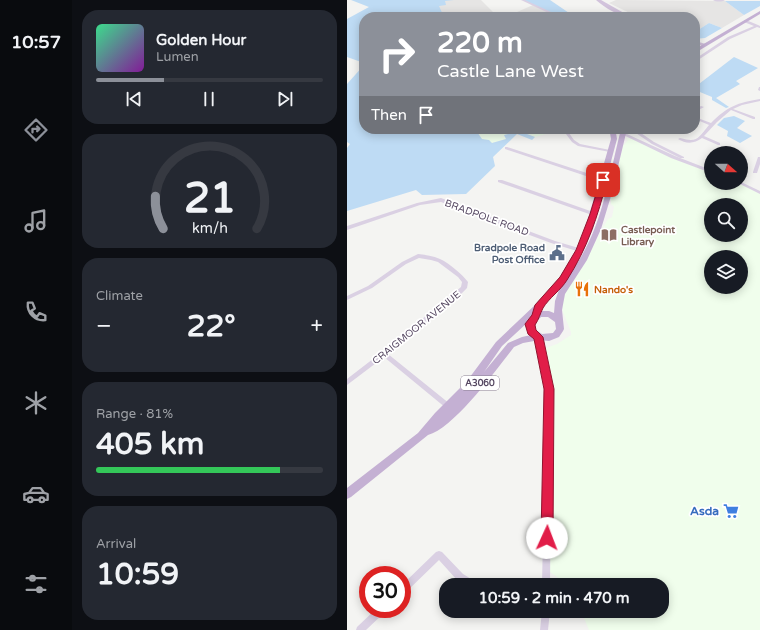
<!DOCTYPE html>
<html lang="en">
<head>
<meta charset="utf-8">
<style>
  body { margin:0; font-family:"Varela Round",sans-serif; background:#242831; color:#f1f3f6; height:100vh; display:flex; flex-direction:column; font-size:15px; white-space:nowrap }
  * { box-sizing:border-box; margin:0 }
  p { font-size:13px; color:#9ea1a6 }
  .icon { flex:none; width:22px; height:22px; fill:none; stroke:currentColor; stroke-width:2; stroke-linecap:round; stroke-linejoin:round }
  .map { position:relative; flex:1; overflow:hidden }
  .drawer { display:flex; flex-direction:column; gap:10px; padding:10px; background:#0d0f14; width:275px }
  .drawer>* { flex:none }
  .hud { position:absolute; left:12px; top:12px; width:341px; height:122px; border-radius:16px; box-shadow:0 2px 10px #0003; background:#8c9099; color:#fff; overflow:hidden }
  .needle { width:26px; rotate:111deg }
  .tools { position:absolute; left:357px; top:146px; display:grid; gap:8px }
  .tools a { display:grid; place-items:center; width:44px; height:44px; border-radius:50%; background:#171b24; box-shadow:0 2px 10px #0003; font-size:20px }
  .speed { position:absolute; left:12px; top:566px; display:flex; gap:8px; font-size:20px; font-weight:700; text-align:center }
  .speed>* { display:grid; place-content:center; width:52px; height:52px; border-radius:50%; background:#171b24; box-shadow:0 2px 10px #0003; line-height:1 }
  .speed .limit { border:6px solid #d22; background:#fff; color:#111 }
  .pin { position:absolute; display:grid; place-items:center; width:34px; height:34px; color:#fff; margin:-17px; border-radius:8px; box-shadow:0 2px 6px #0006 }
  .me { position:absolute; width:44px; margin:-22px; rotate:2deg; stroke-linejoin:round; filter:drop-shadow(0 0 3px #0008) }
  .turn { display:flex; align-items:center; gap:14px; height:84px; padding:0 12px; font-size:18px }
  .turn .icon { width:52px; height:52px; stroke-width:2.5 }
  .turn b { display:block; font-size:28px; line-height:34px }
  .then { display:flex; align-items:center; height:38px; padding:0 12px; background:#0003; gap:8px; font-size:15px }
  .big { font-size:30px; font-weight:800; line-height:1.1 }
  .drawer .widget { flex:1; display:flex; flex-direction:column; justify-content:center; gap:6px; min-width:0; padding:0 14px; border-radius:16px; background:#242831 }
  .drawer .dial { align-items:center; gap:0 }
  .dial svg { height:104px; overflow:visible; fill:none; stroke:#363941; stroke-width:7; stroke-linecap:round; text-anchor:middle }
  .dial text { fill:#f1f3f6; stroke:none }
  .song { display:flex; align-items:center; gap:12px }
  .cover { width:48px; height:48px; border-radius:6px; background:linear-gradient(135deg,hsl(150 70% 55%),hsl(290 70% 35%)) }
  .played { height:4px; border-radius:2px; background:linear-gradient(90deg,#8c9099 30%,#363941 30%) }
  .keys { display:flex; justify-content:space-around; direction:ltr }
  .heat { display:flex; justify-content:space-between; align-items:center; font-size:22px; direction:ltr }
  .charge { height:6px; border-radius:3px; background:linear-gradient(90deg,#34c759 81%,#363941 0) }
  .trip { position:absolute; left:92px; top:578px; width:230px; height:40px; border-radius:16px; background:#171b24; box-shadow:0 2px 10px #0003; font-weight:800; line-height:40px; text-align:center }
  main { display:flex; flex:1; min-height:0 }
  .menu { display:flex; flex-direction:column; width:72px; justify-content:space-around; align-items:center; background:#090b0e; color:#9ea1a6 }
  .menu .icon { width:28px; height:28px }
  .menu .current { color:#8c9099 }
  .menu b { font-size:18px; color:#f1f3f6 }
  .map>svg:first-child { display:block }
  .commercial { fill:#f0feec; fill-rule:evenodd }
  .education { fill:#e6e5e4 }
  .green { fill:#bedbf4 }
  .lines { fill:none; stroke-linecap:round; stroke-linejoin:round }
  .street { fill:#dad0e3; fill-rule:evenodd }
  .secondary { fill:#d2c3dc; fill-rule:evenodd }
  .primary { fill:#c4b0d3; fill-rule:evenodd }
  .route { fill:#e11d48; stroke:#92132f }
  .labels { text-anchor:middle; stroke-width:3.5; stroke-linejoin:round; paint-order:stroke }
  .shield { fill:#fff; stroke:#897f91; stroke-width:1 }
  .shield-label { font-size:9px; font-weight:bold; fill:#564862 }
  .street-label { font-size:10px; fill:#564862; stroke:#fff }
  .education-label { font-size:10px; font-weight:bold; fill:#785e54; stroke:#fff; text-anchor:start }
  .service-label { font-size:10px; font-weight:bold; fill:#4e5e75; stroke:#fff; text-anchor:end }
  .food-label { font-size:10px; font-weight:bold; fill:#c56008; stroke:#fff; text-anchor:start }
  .near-shop-label { font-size:12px; font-weight:bold; fill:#366cbe; stroke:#fff; text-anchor:end }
</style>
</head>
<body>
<main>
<nav class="menu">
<b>10:57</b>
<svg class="icon current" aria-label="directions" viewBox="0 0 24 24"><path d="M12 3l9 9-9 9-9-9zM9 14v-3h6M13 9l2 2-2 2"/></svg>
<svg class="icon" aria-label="music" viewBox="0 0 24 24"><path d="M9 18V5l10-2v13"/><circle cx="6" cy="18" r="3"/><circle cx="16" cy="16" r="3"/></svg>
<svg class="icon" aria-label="phone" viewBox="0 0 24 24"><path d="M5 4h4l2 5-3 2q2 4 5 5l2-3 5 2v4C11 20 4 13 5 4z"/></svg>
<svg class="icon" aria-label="climate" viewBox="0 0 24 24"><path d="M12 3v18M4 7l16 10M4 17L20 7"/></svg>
<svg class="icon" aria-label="car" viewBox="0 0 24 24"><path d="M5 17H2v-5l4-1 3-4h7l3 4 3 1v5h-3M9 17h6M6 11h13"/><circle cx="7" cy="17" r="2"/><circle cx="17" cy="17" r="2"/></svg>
<svg class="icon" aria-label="filters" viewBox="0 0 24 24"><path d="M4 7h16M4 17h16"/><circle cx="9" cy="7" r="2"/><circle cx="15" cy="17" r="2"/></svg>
</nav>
<section class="drawer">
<div class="widget">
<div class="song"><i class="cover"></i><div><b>Golden Hour</b><p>Lumen</p></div></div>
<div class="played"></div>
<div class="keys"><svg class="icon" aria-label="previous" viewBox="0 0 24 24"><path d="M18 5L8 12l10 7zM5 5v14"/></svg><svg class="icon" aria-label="pause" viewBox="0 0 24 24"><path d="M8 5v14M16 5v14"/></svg><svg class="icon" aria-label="next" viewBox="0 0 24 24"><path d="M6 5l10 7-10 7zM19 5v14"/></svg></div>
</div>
<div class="widget dial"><svg viewBox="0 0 100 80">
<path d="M14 69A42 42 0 1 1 86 69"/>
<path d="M14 69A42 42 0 0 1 8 44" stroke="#8c9099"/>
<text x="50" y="56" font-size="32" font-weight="700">21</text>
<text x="50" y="72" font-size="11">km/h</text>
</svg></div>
<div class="widget"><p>Climate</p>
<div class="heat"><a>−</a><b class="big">22°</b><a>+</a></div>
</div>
<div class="widget"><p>Range · 81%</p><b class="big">405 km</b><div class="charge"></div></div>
<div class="widget"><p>Arrival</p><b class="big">10:59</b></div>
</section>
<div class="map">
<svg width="413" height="630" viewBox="0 0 413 630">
  <rect width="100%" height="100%" fill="#f4f4f2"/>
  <!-- commercial -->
  <g class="commercial">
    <path d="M128,129H217L188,137L172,131L157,136L159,139L145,143L135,139Z"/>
    <path d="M281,138L290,140L364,172V183H391L413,193V630H242L234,611H315V585H221L199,569L202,389L193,350L210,344L224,335V332L216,312L215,304L218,291L237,265L254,231L261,219L265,217L267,207L264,204V195L276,146L281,140L279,139ZM364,205H394V235H364ZM364,257H394V287H364Z"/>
  </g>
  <!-- education -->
  <g class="education">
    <path d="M69,0H134L151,17H23Z"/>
    <path d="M269,0L378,1L397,15L375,28L362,23L348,32V17H291L262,3Z"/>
    <path d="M186,5L213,17H153L170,12Z"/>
  </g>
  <!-- green -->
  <g class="green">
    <path d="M4,0H107L98,1L99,5L92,6L97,17H17V63L0,57V19L22,7Z"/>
    <path d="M176,0H203L228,17H213Z"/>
    <path d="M378,1H413V6L397,15Z"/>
    <path d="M362,23L375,28L358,38L348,39V32Z"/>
    <path d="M387,57L411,68L389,81L393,84L369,98L382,107L379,108L365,100V97L348,90V87Z"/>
    <path d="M17,65V129H128L135,139L142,140L145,143L159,139L157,135L172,131L188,137L185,140L170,134L146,157L148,166L119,194L75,195L69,190L0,211V148L3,144L0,142V84Z"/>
    <path d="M387,116L398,121L390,128L405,136L393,143L380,136L381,131L370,125L377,118Z"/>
  </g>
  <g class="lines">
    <!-- street -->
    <g class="street">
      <path d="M174,0H178L215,17H210Z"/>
      <path d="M366,0H378C375,2 369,2 366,0Z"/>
      <path d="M397,20H399L411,25L413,26V28L410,27L383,39L348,62V59L381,37L407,26L397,22Z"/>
      <path d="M412,87H413V91L411,90Z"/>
      <path d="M413,99V101L395,105L386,109L408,117V119H406L384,110L370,122L357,136L373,143V145H371L355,138C347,144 339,144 331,139L333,138C351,143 351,138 362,125L348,119V117L364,123C381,106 390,103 413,99Z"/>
      <path d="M354,106L357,107L348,112V109Z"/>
      <path d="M217,129H219L227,140L233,144L263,150L265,151L263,152L231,146L225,142L216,130Z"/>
      <path d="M264,129H269L328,156L364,170V173L324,158Z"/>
      <path d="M283,129H288L307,142L337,157V158H333L305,144Z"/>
      <path d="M158,147H160L258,179V181H254L158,149Z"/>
      <path d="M411,157H413V164L410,173H406V172Z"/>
      <path d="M151,180H155L249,213V214L247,216L245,215L151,182Z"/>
      <path d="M394,182L413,191V194L391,183H394Z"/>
      <path d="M94,198L208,241L235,249V250L233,252L204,243L94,202L73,205L0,230V226L70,203Z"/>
      <path d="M71,254C79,255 86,256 93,259C102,263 116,275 121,282L120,288L114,294L41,354L103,404L104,406L103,408L101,409L99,408L37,357L0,385V379L35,352L114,287L115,282L111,277L91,262L84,260L72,258L59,264L25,288L0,300V296L21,286L55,262Z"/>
      <path d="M189,335H193L194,337L205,389L203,585H195L199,389L188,337Z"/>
      <path d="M92,551L95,552L116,574L129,582L130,585H119L110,580L92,560L58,593L55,594V585L89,552Z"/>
      <path d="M29,609H39L38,612L19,630H9L10,627Z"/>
      <path d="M195,611H203L201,630H193Z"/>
    </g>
    <!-- secondary -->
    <g class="secondary">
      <path d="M249,0H254L284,17C273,17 258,8 249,0Z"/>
      <path d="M348,41L359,44V45L357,46L348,44Z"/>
    </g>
    <!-- primary -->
    <g class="primary">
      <path d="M413,11V14L348,53V49Z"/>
      <path d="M259,129H265L269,133L270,139L246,229L237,250L226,269C255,230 262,176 274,129H280L264,196L254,229L240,260L218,294L215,310L217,329L216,331L212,337L202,341L193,340L176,343L167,347C149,370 107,428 81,435L4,497L0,499V488L71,433L88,413L120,381L149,342L188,305L213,277L229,250L238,229L264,139L263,133ZM213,287L208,301L207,313L202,311H192ZM194,317H201L208,322L209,329L206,333L195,334L189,330L188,323ZM180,323L179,328L184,335L175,337L161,343L137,372L155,346Z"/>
    </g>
  </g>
  <!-- route -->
  <path class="route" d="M254,178H256L260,180C251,216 240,249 220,280C214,290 202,298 196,308C193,314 192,319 188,325L189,330L196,337L207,389L206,538L205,542L200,543L196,542L194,538L197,389L187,339L181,334L178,324L185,315L188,305L213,277L229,250L243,214Z"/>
  <!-- icons -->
  <defs>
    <symbol id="library-bare" viewBox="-9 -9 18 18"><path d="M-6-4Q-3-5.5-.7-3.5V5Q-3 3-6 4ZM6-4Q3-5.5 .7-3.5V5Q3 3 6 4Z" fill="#8d6e63" stroke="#fff" stroke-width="2.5" paint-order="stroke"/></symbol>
    <symbol id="civic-bare" viewBox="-9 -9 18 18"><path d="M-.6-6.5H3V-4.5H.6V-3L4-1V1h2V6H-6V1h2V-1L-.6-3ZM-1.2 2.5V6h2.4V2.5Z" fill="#5c6f8a" stroke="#fff" stroke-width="2.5" paint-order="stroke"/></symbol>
    <symbol id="restaurant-bare" viewBox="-9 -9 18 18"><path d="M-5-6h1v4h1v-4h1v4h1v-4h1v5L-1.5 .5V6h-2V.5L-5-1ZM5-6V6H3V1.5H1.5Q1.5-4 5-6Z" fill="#e8710a" stroke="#fff" stroke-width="2.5" paint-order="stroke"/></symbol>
    <symbol id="supermarket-bare" viewBox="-9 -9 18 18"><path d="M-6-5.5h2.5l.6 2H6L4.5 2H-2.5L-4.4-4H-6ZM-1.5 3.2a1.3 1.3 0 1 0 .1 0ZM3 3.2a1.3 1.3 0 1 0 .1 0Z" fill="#3f7fe0" stroke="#fff" stroke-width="2.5" paint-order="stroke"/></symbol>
  </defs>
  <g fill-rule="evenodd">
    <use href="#library-bare" x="251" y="224" width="22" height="22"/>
    <use href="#civic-bare" x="199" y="242" width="22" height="22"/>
    <use href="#restaurant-bare" x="224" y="278" width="22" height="22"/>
    <use href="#supermarket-bare" x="373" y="500" width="22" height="22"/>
  </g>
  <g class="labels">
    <!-- shield labels -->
    <rect class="shield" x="114" y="376" width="38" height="14" rx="3"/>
    <g class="shield-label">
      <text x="133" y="386">A3060</text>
    </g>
    <!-- street labels -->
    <g class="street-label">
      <text transform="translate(140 217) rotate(20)" y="4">BRADPOLE ROAD</text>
      <text transform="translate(69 327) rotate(-39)" y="4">CRAIGMOOR AVENUE</text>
    </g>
    <!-- education labels -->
    <g class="education-label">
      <text x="274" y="233">Castlepoint<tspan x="274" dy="12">Library</tspan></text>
    </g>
    <!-- service labels -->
    <g class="service-label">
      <text x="198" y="251">Bradpole Road<tspan x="198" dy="12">Post Office</tspan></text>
    </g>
    <!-- food labels -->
    <g class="food-label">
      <text x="247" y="293">Nando's</text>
    </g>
    <!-- near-shop labels -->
    <g class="near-shop-label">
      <text x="372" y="515">Asda</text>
    </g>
  </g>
</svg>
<div class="tools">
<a><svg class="needle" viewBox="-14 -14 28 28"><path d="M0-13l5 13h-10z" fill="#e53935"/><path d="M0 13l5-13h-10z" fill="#9ea1a6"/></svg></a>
<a><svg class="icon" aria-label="search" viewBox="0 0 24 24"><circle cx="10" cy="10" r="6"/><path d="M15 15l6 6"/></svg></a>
<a><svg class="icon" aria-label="layers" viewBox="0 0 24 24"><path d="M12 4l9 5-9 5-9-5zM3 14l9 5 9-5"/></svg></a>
</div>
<div class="speed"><div class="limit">30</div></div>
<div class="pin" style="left:256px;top:180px;background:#d93025"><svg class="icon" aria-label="arrive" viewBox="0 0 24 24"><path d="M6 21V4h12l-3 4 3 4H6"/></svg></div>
<svg class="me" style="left:200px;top:538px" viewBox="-20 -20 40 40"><circle r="19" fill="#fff"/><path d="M0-13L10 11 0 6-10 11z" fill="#e11d48"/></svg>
<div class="trip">10:59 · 2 min · 470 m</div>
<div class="hud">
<div class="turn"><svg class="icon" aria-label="right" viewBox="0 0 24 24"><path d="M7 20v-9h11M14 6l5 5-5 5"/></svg><div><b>220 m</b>Castle Lane West</div></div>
<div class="then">Then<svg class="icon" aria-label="arrive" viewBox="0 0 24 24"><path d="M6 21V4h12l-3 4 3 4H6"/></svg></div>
</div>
</div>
</main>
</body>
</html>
